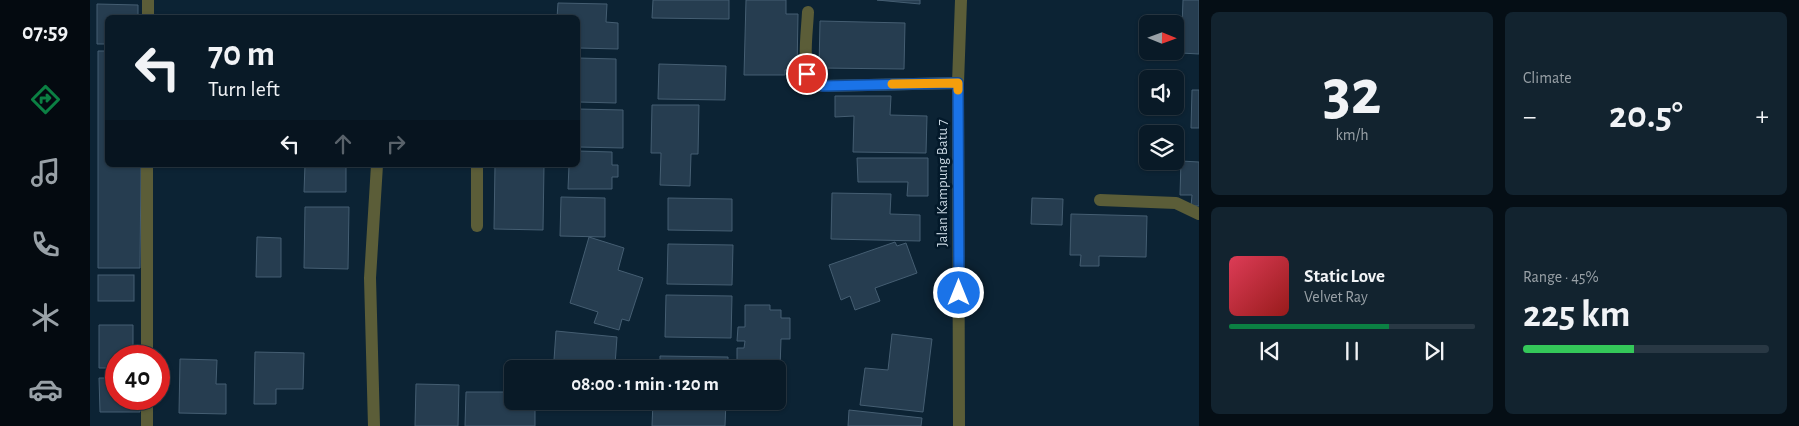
<!DOCTYPE html>
<html lang="en">
<head>
<meta charset="utf-8">
<style>
  body { margin:0; font-family:"Alegreya Sans",sans-serif; background:#12232f; color:#f1f3f6; height:100vh; display:flex; flex-direction:column; font-size:19px; white-space:nowrap }
  * { box-sizing:border-box; margin:0 }
  p { font-size:16px; color:#99a1a7 }
  .icon { flex:none; width:28px; height:28px; fill:none; stroke:currentColor; stroke-width:2; stroke-linecap:round; stroke-linejoin:round }
  .map { position:relative; flex:1; overflow:hidden }
  .panel { display:flex; flex-direction:column; gap:12px; padding:12px; background:#050e15; width:600px }
  .panel>* { flex:none }
  .hud { position:absolute; left:15px; top:15px; width:475px; height:152px; border-radius:8px; box-shadow:0 1px 4px #0004,0 0 0 1px #293844; background:#091a27; color:#f1f3f6; overflow:hidden }
  .needle { width:32px; rotate:91deg }
  .buttons { position:absolute; left:1049px; top:15px; display:grid; gap:10px }
  .buttons a { display:grid; place-items:center; width:45px; height:45px; border-radius:8px; background:#091a27; box-shadow:0 1px 4px #0004,0 0 0 1px #293844; font-size:25px }
  .speed { position:absolute; left:15px; top:345px; display:flex; gap:10px; font-size:25px; font-weight:700; text-align:center }
  .speed>* { display:grid; place-content:center; width:65px; height:65px; border-radius:50%; background:#091a27; box-shadow:0 1px 4px #0004,0 0 0 1px #293844; line-height:1 }
  .speed .limit { border:8px solid #d22; background:#fff; color:#111 }
  .pin { position:absolute; display:grid; place-items:center; width:42px; height:42px; color:#fff; margin:-21px; border:2px solid #fff; border-radius:50%; box-shadow:0 1px 5px #0007 }
  .me { position:absolute; width:55px; margin:-28px; rotate:0deg; stroke-linejoin:round; filter:drop-shadow(0 0 4px #0008) }
  .turn { display:flex; align-items:center; gap:18px; height:105px; padding:0 20px; font-size:22px }
  .turn .icon { width:65px; height:65px; stroke-width:2.5 }
  .turn b { display:block; font-size:35px; line-height:42px }
  .lanes { display:flex; align-items:center; height:48px; padding:0 20px; background:#0003; justify-content:center; gap:25px; direction:ltr }
  .lanes .off { opacity:.35 }
  .big { font-size:38px; font-weight:700; line-height:1.1 }
  .panel .card { flex:1; display:flex; flex-direction:column; justify-content:center; gap:8px; min-width:0; padding:0 18px; border-radius:8px; background:#12232f }
  .panel .dial { align-items:center; gap:0 }
  .dial b { font-size:65px; line-height:1 }
  .song { display:flex; align-items:center; gap:15px }
  .cover { width:60px; height:60px; border-radius:8px; background:linear-gradient(135deg,hsl(350 70% 55%),hsl(0 70% 35%)) }
  .played { height:5px; border-radius:2px; background:linear-gradient(90deg,#0b8043 65%,#293844 65%) }
  .keys { display:flex; justify-content:space-around; direction:ltr }
  .heat { display:flex; justify-content:space-between; align-items:center; font-size:28px; direction:ltr }
  .charge { height:8px; border-radius:4px; background:linear-gradient(90deg,#34c759 45%,#293844 0) }
  .panel .tiles { flex:1; display:grid; gap:12px; grid-template-columns:repeat(2,1fr) }
  .trip { position:absolute; left:414px; top:360px; width:282px; height:50px; border-radius:8px; background:#091a27; box-shadow:0 1px 4px #0004,0 0 0 1px #293844; font-weight:700; line-height:50px; text-align:center }
  main { display:flex; flex:1; min-height:0 }
  .menu { display:flex; flex-direction:column; width:90px; justify-content:space-around; align-items:center; background:#040a10; color:#99a1a7 }
  .menu .icon { width:35px; height:35px }
  .menu .current { color:#0b8043 }
  .menu b { font-size:22px; color:#f1f3f6 }
  .map>svg:first-child { display:block }
  .building { fill:#263d50; stroke:#455e72 }
  .lines { fill:none; stroke-linecap:round; stroke-linejoin:round }
  .minor { stroke:#5b5d38; stroke-width:12 }
  .route-casing { stroke:#114b97; stroke-width:12 }
  .route { stroke:#1a73e8; stroke-width:9 }
  .slow { stroke:#f59e0b; stroke-width:9 }
  .labels { text-anchor:middle; stroke-width:5; stroke-linejoin:round; paint-order:stroke }
  .street-label { font-size:15px; fill:#c8d6e1; stroke:#03192a }
</style>
</head>
<body>
<main>
<nav class="menu">
<b>07:59</b>
<svg class="icon current" aria-label="directions" viewBox="0 0 24 24"><path d="M12 3l9 9-9 9-9-9zM9 14v-3h6M13 9l2 2-2 2"/></svg>
<svg class="icon" aria-label="music" viewBox="0 0 24 24"><path d="M9 18V5l10-2v13"/><circle cx="6" cy="18" r="3"/><circle cx="16" cy="16" r="3"/></svg>
<svg class="icon" aria-label="phone" viewBox="0 0 24 24"><path d="M5 4h4l2 5-3 2q2 4 5 5l2-3 5 2v4C11 20 4 13 5 4z"/></svg>
<svg class="icon" aria-label="climate" viewBox="0 0 24 24"><path d="M12 3v18M4 7l16 10M4 17L20 7"/></svg>
<svg class="icon" aria-label="car" viewBox="0 0 24 24"><path d="M5 17H2v-5l4-1 3-4h7l3 4 3 1v5h-3M9 17h6M6 11h13"/><circle cx="7" cy="17" r="2"/><circle cx="17" cy="17" r="2"/></svg>
</nav>
<div class="map">
<svg width="1109" height="426" viewBox="0 0 1109 426">
  <rect width="100%" height="100%" fill="#0c2334"/>
  <!-- building -->
  <g class="building">
    <path d="M563,0H639V19L562,18Z"/>
    <path d="M656,0H696V14H708L707,70H695V75H654Z"/>
    <path d="M787,0H830V4Z"/>
    <path d="M1093,0H1109V54L1091,53Z"/>
    <path d="M468,3L517,4L516,22L528,23V49L488,48V18H467Z"/>
    <path d="M7,4L48,5V18H18V44H7Z"/>
    <path d="M730,21L815,23L814,69L729,68Z"/>
    <path d="M8,51H18V165H51L50,268H8Z"/>
    <path d="M488,58L526,59V103L488,102Z"/>
    <path d="M569,64L636,66L635,100L568,99Z"/>
    <path d="M1102,90H1109V128H1101Z"/>
    <path d="M745,96H801L800,115L837,116L836,153L763,152L764,116L745,117Z"/>
    <path d="M562,105H609L608,154H601L600,186L570,185L571,153H561Z"/>
    <path d="M488,109L533,110V148L488,147Z"/>
    <path d="M488,151L522,152V165H528V177H522V189H478L479,165H488Z"/>
    <path d="M767,158H838V196H817L818,182H768Z"/>
    <path d="M1091,161L1109,162V206H1101L1102,195H1090Z"/>
    <path d="M215,165H256V192H214Z"/>
    <path d="M405,165H454L453,230L404,229Z"/>
    <path d="M742,193L801,194L800,214L830,215V241L741,239Z"/>
    <path d="M471,197L515,198V237L470,236Z"/>
    <path d="M578,198L642,199V231L578,230Z"/>
    <path d="M942,198L973,199L972,225L941,224Z"/>
    <path d="M215,207H259L258,269L214,268Z"/>
    <path d="M981,214L1057,216L1056,257L1009,256V266H990L991,255H980Z"/>
    <path d="M167,237L191,238V277H166Z"/>
    <path d="M499,237L534,248L528,270L553,278L539,321L532,319L529,330L504,323L508,312L480,303Z"/>
    <path d="M805,242L807,246L816,243L827,273L785,288L790,301L765,310L760,296L751,300L739,265Z"/>
    <path d="M578,244L643,245L642,285L577,284Z"/>
    <rect x="8" y="275" width="36" height="26"/>
    <path d="M576,295L642,296L641,338L575,337Z"/>
    <path d="M655,305H680V310H691V318H700V339H691L690,369H654V362H647V348H654L655,341H647L648,327H655Z"/>
    <path d="M9,325H43V356H26V368H9Z"/>
    <path d="M466,331L527,337L525,365L464,360Z"/>
    <path d="M802,334L842,339L833,412L770,405L775,368L798,370Z"/>
    <path d="M165,352L214,353L213,389H186V404H164Z"/>
    <path d="M570,356L638,357V369H570Z"/>
    <path d="M90,359L127,360L126,384H136V414L89,413Z"/>
    <path d="M452,364L508,369H452Z"/>
    <path d="M9,378H26V399H50V412H10Z"/>
    <path d="M326,384L369,385L368,426H325Z"/>
    <path d="M376,392H422V401H445V426H375Z"/>
    <path d="M454,401H524V407Z"/>
    <path d="M563,401H636L635,426H562Z"/>
    <path d="M759,410L832,418L831,426H758Z"/>
  </g>
  <g class="lines">
    <!-- minor -->
    <g class="minor">
      <path d="M718,12C717,34 712,62 721,82L733,86L868,83"/>
      <path d="M58,18V0"/>
      <path d="M1010,200L1086,203L1109,214"/>
      <path d="M387,226V165"/>
      <path d="M57,356V165"/>
      <path d="M57,399V426"/>
      <path d="M284,426L280,278L287,165"/>
      <path d="M869,426L868,83L871,0"/>
    </g>
  </g>
  <g class="lines">
    <defs>
      <path id="route" d="M717,74L721,82L733,86L868,83L869,293"/>
    </defs>
    <!-- route casing -->
    <use href="#route" class="route-casing"/>
    <!-- route -->
    <use href="#route" class="route"/>
    <!-- slow -->
    <path class="slow" d="M802,84L868,83V90"/>
  </g>
  <g class="labels">
    <!-- street labels -->
    <g class="street-label">
      <text transform="translate(852 183) rotate(-90)" y="5">Jalan Kampung Batu 7</text>
    </g>
  </g>
</svg>
<div class="buttons">
<a><svg class="needle" viewBox="-14 -14 28 28"><path d="M0-13l5 13h-10z" fill="#e53935"/><path d="M0 13l5-13h-10z" fill="#99a1a7"/></svg></a>
<a><svg class="icon" aria-label="sound" viewBox="0 0 24 24"><path d="M4 9h4l5-4v14l-5-4H4zM17 9q2 3 0 6"/></svg></a>
<a><svg class="icon" aria-label="layers" viewBox="0 0 24 24"><path d="M12 4l9 5-9 5-9-5zM3 14l9 5 9-5"/></svg></a>
</div>
<div class="speed"><div class="limit">40</div></div>
<div class="pin" style="left:717px;top:74px;background:#d93025"><svg class="icon" aria-label="arrive" viewBox="0 0 24 24"><path d="M6 21V4h12l-3 4 3 4H6"/></svg></div>
<svg class="me" style="left:869px;top:293px" viewBox="-20 -20 40 40"><circle r="17" fill="#1a73e8" stroke="#fff" stroke-width="3"/><path d="M0-11L8 9 0 5-8 9z" fill="#fff"/></svg>
<div class="trip">08:00 · 1 min · 120 m</div>
<div class="hud">
<div class="turn"><svg class="icon" aria-label="left" viewBox="0 0 24 24"><path d="M17 20v-9H6M10 6l-5 5 5 5"/></svg><div><b>70 m</b>Turn left</div></div>
<div class="lanes"><svg class="icon" aria-label="left" viewBox="0 0 24 24"><path d="M17 20v-9H6M10 6l-5 5 5 5"/></svg><svg class="icon off" aria-label="ahead" viewBox="0 0 24 24"><path d="M12 20V5M6 11l6-6 6 6"/></svg><svg class="icon off" aria-label="right" viewBox="0 0 24 24"><path d="M7 20v-9h11M14 6l5 5-5 5"/></svg></div>
</div>
</div>
<section class="panel">
<div class="tiles">
<div class="card dial"><b>32</b><p>km/h</p></div>
<div class="card"><p>Climate</p>
<div class="heat"><a>−</a><b class="big">20.5°</b><a>+</a></div>
</div>
<div class="card">
<div class="song"><i class="cover"></i><div><b>Static Love</b><p>Velvet Ray</p></div></div>
<div class="played"></div>
<div class="keys"><svg class="icon" aria-label="previous" viewBox="0 0 24 24"><path d="M18 5L8 12l10 7zM5 5v14"/></svg><svg class="icon" aria-label="pause" viewBox="0 0 24 24"><path d="M8 5v14M16 5v14"/></svg><svg class="icon" aria-label="next" viewBox="0 0 24 24"><path d="M6 5l10 7-10 7zM19 5v14"/></svg></div>
</div>
<div class="card"><p>Range · 45%</p><b class="big">225 km</b><div class="charge"></div></div>
</div>
</section>
</main>
</body>
</html>
